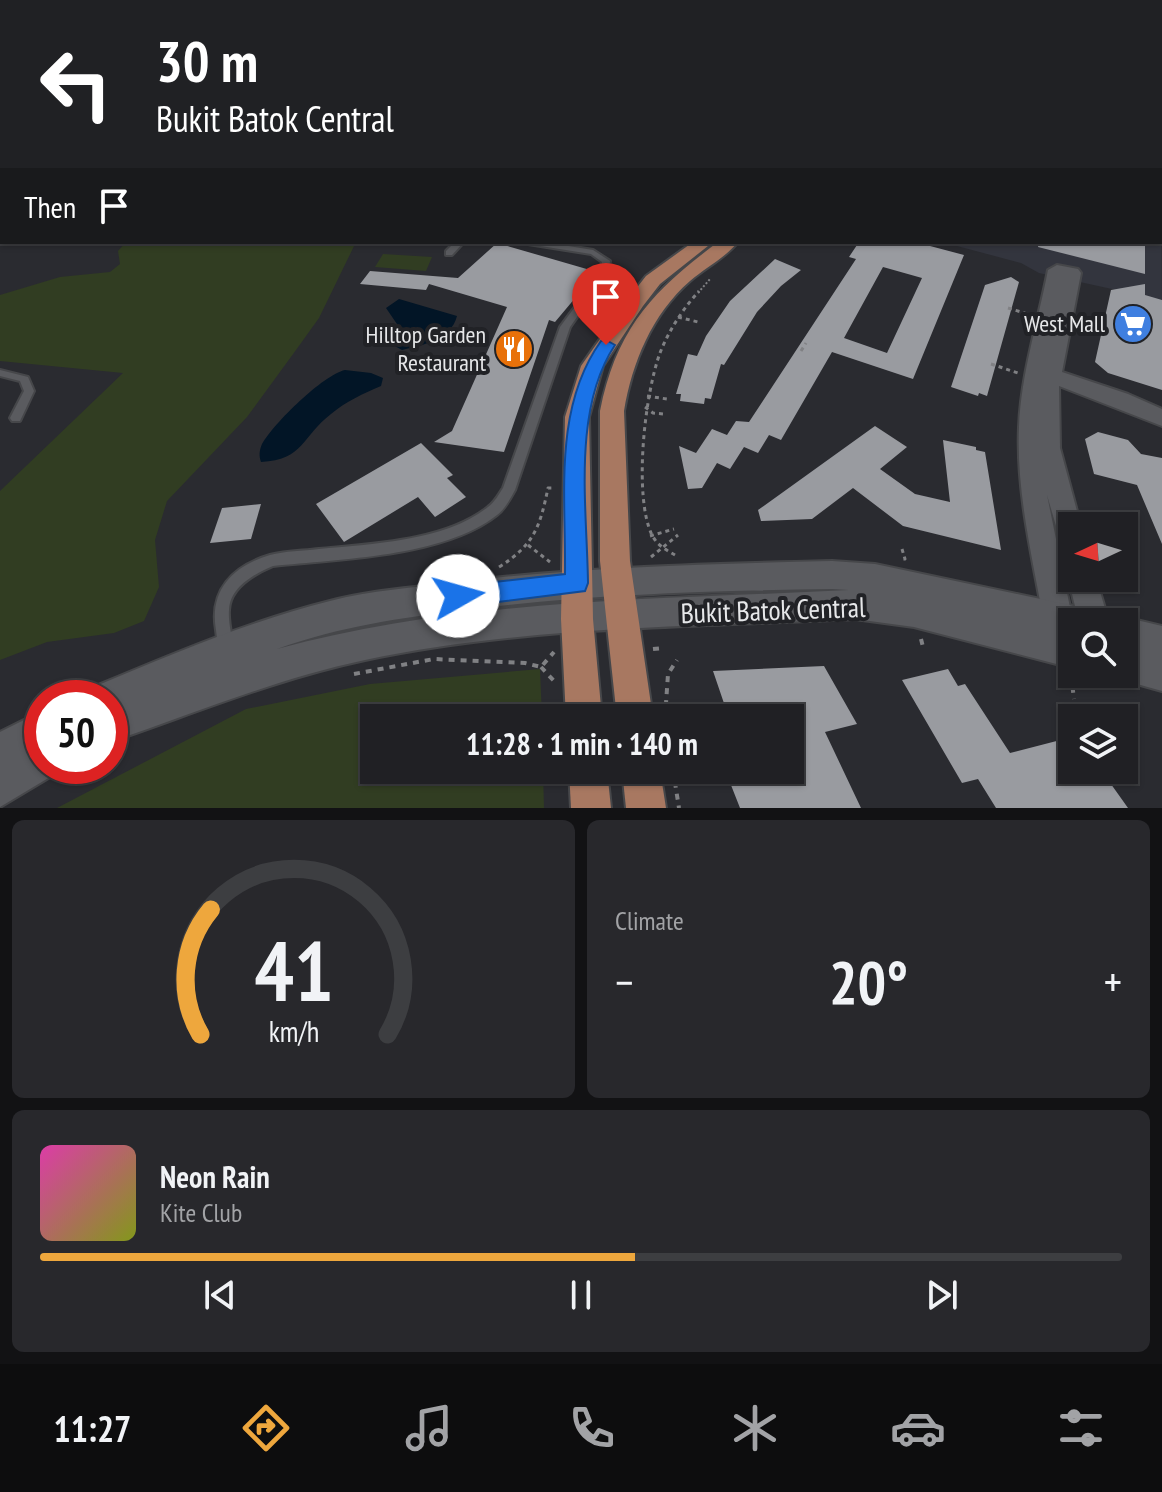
<!DOCTYPE html>
<html lang="en">
<head>
<meta charset="utf-8">
<style>
  body { margin:0; font-family:"PT Sans Narrow",sans-serif; background:#28282c; color:#f1f3f6; height:100vh; display:flex; flex-direction:column; font-size:30px; white-space:nowrap }
  * { box-sizing:border-box; margin:0 }
  p { font-size:26px; color:#a2a3a6 }
  .icon { flex:none; width:44px; height:44px; fill:none; stroke:currentColor; stroke-width:2; stroke-linecap:round; stroke-linejoin:round }
  .map { position:relative; height:808px; overflow:hidden }
  .details { display:flex; flex-direction:column; gap:12px; padding:12px; background:#121214; flex:1 }
  .details>* { flex:none }
  .hud { position:absolute; left:0px; top:0px; width:1162px; height:244px; box-shadow:0 2px 6px #0004,0 0 0 2px #3d3e41; background:#202124; color:#fff; overflow:hidden }
  .needle { width:52px; rotate:266deg }
  .fabs { position:absolute; left:1058px; top:512px; display:grid; gap:16px }
  .fabs a { display:grid; place-items:center; width:80px; height:80px; border-radius:0px; background:#202024; box-shadow:0 2px 6px #0004,0 0 0 2px #3d3e41; font-size:40px }
  .speed { position:absolute; left:24px; top:680px; display:flex; gap:16px; font-size:40px; font-weight:700; text-align:center }
  .speed>* { display:grid; place-content:center; width:104px; height:104px; border-radius:50%; background:#202024; box-shadow:0 2px 6px #0004,0 0 0 2px #3d3e41; line-height:1 }
  .speed .limit { border:12px solid #d22; background:#fff; color:#111 }
  .pin { position:absolute; display:grid; place-items:center; width:68px; height:68px; color:#fff; margin:-82px -34px; border-radius:50% 50% 50% 0; rotate:-45deg; box-shadow:0 0 8px #0007 }
  .pin .icon { rotate:45deg }
  .me { position:absolute; width:88px; margin:-44px; rotate:83deg; stroke-linejoin:round; filter:drop-shadow(0 0 6px #0008) }
  .turn { display:flex; align-items:center; gap:28px; height:168px; padding:0 24px; font-size:36px }
  .turn .icon { width:104px; height:104px; stroke-width:2.5 }
  .turn b { display:block; font-size:56px; line-height:68px }
  .then { display:flex; align-items:center; height:76px; padding:0 24px; background:#0003; gap:16px; font-size:30px }
  .big { font-size:60px; font-weight:700; line-height:1.1 }
  .details .card { flex:1; display:flex; flex-direction:column; justify-content:center; gap:12px; min-width:0; padding:0 28px; border-radius:12px; background:#28282c }
  .details .dial { align-items:center; gap:0 }
  .dial svg { height:208px; overflow:visible; fill:none; stroke:#3d3e41; stroke-width:7; stroke-linecap:round; text-anchor:middle }
  .dial text { fill:#f1f3f6; stroke:none }
  .song { display:flex; align-items:center; gap:24px }
  .cover { width:96px; height:96px; border-radius:12px; background:linear-gradient(135deg,hsl(320 70% 55%),hsl(70 70% 35%)) }
  .played { height:8px; border-radius:4px; background:linear-gradient(90deg,#eea73d 55%,#3d3e41 55%) }
  .keys { display:flex; justify-content:space-around; direction:ltr }
  .heat { display:flex; justify-content:space-between; align-items:center; font-size:44px; direction:ltr }
  .details .tiles { flex:1; display:grid; gap:12px; grid-template-columns:1fr 1fr }
  .card:last-child { grid-column:span 2 }
  .trip { position:absolute; left:360px; top:704px; width:444px; height:80px; border-radius:0px; background:#202024; box-shadow:0 2px 6px #0004,0 0 0 2px #3d3e41; font-weight:700; line-height:80px; text-align:center }
  .menu { display:flex; height:128px; justify-content:space-around; align-items:center; background:#0d0d0e; color:#a2a3a6 }
  .menu .icon { width:56px; height:56px }
  .menu .current { color:#eea73d }
  .menu b { font-size:36px; color:#f1f3f6 }
  .map>svg:first-child { display:block }
  .built { fill:#33353e }
  .green { fill:#313d22 }
  .water { fill:#021526 }
  .building { fill:#999ba0; fill-rule:evenodd }
  .lines { fill:none; stroke-linecap:round; stroke-linejoin:round }
  .service-casing { stroke:#46474a; stroke-width:4 }
  .minor-casing { stroke:#46474a; stroke-width:4 }
  .secondary-casing { stroke:#46474a; stroke-width:4 }
  .primary-casing { stroke:#46474a; stroke-width:4 }
  .path-far2 { stroke:#808184; stroke-width:2; stroke-dasharray:2 2; stroke-linecap:butt }
  .path-far1 { stroke:#808184; stroke-width:3; stroke-dasharray:4 4; stroke-linecap:butt }
  .path { stroke:#808184; stroke-width:4; stroke-dasharray:6 6; stroke-linecap:butt }
  .service { fill:#5a5b5f; fill-rule:evenodd }
  .minor { fill:#5a5b5f; fill-rule:evenodd }
  .secondary { fill:#5a5b5f; fill-rule:evenodd }
  .primary { fill:#a87861; fill-rule:evenodd }
  .route { fill:#1a73e8; stroke:#114b97; stroke-width:2 }
  .labels { text-anchor:middle; stroke-width:8; stroke-linejoin:round; paint-order:stroke }
  .poi-label { font-size:24px; fill:#e6e7e9; stroke:#212226; text-anchor:end }
  .near-street-label { font-size:28px; fill:#e6e7e9; stroke:#212226 }
</style>
</head>
<body>
<div class="map">
<svg width="1162" height="808" viewBox="0 0 1162 808">
  <rect width="100%" height="100%" fill="#2a2b30"/>
  <!-- built -->
  <path class="built" d="M1160,101L1162,300L1039,273L1021,263L942,242H1160Z"/>
  <!-- green -->
  <g class="green">
    <path d="M126,242H356L319,318L296,350L247,417L167,501L155,540L159,587L144,621L114,633L47,642L0,660V491L123,373L0,361V295L60,277L110,272L120,264L118,251Z"/>
    <path d="M383,254L432,257L426,271L375,267Z"/>
    <path d="M540,669L542,718H374V770H543L544,808H57L246,709L370,684Z"/>
  </g>
  <!-- water -->
  <g class="water">
    <path d="M399,299L457,316C451,340 423,345 402,350L393,345L399,327L386,308Z"/>
    <path d="M345,370L371,373L383,378L381,386C364,393 345,402 331,414C302,436 304,460 261,462C259,456 259,451 262,444C274,423 323,375 345,370Z"/>
  </g>
  <!-- building -->
  <g class="building">
    <path d="M859,242H915L964,255L913,379L832,352L781,440L769,435L758,453L744,447L730,469L717,463L702,488L688,489L679,446L696,453L712,429L727,435L736,421L749,422L856,259L849,257ZM883,267L922,278L887,353L844,338Z"/>
    <path d="M1039,242H1132L1145,245V274L1038,247Z"/>
    <path d="M497,243L597,272L555,322L549,320L504,452L434,442L452,431L507,307L429,284L426,290L360,284L370,271L458,278Z"/>
    <path d="M775,259L801,270L781,286L757,312L724,365L721,364L711,399L705,398L704,404L680,401L681,394H676L688,354L697,356L706,336L730,301Z"/>
    <path d="M1011,277L1019,282L987,396L979,393L978,396L951,387L985,285Z"/>
    <path d="M1145,284V295L1162,300V390L1108,373L1095,362L1111,290Z"/>
    <path d="M875,426L907,447L880,469L915,494L950,502L943,440L976,447V450L985,452L1001,550L903,526L853,488L812,519L761,521L758,510Z"/>
    <path d="M1098,432L1128,440L1141,454L1162,458V544L1137,485L1094,474L1085,439Z"/>
    <path d="M421,443L453,475L447,478L466,497L435,517L418,497L344,542L316,504Z"/>
    <path d="M261,504L251,539L210,543L222,508Z"/>
    <path d="M824,666L857,724L825,732L861,808H740L729,780L737,778L734,770H790V718H729L713,671Z"/>
    <path d="M948,669L958,686L965,684L1010,753L1072,737V770H1101L1128,808H996L978,779L962,783L902,680Z"/>
  </g>
  <g class="lines">
    <defs>
      <g id="service">
        <path d="M455,242H464L452,255H446V251Z"/>
        <path d="M524,242H544L593,250L610,261L608,273L570,327L515,490C510,499 505,509 497,515C444,557 339,559 273,566C254,574 230,587 229,610C228,623 232,636 234,649L231,654L226,656L221,654C218,647 217,639 216,630C209,590 233,566 270,555C285,551 303,551 319,549C371,544 446,541 488,507C495,502 499,494 503,488L560,327L600,273L602,262L591,254L528,244Z"/>
        <path d="M0,370L28,377L34,391L20,421H12L10,418L24,391L20,381L0,376Z"/>
      </g>
      <g id="minor">
        <rect x="0" y="116" width="2" height="8"/>
        <path d="M1057,265L1078,269L1081,273L1062,372L1128,394L1162,409V426L1059,386L1060,448L1081,526H1072V553L1063,550L1047,495L1073,622L1071,639L1060,643L1049,639L1045,629C1034,563 1016,495 1019,427C1021,374 1038,322 1048,270Z"/>
        <path d="M1072,569V578H1096L1109,622H1079L1068,578Z"/>
      </g>
      <g id="secondary">
        <path d="M832,561L875,564L1078,607L1089,611L1094,622H1072V668L914,627L855,619C692,627 525,626 365,660C276,679 195,713 110,742V698H90L96,686C172,654 250,621 330,601C371,590 414,588 456,582C582,567 706,564 832,561ZM832,589L849,590C658,600 463,598 277,649C343,626 398,618 467,610C589,594 709,591 832,589Z"/>
        <path d="M1124,617L1162,626V691L1112,677L1111,674H1124V622H1112Z"/>
        <path d="M42,711V766H59L55,774L0,807V732Z"/>
      </g>
      <g id="primary">
        <path d="M693,242H713L660,284L643,306L603,366L589,417L593,619L602,718H566L561,619L565,417L581,366L628,299L646,276Z"/>
        <path d="M718,242H738C725,258 705,268 690,281C652,314 632,363 624,411L630,561L653,718H617L600,561V411C617,327 653,291 718,242Z"/>
        <path d="M569,770H607L611,808H571Z"/>
        <path d="M622,770H660L666,808H626Z"/>
      </g>
    </defs>
    <!-- service casing -->
    <use href="#service" class="service-casing"/>
    <!-- minor casing -->
    <use href="#minor" class="minor-casing"/>
    <!-- secondary casing -->
    <use href="#secondary" class="secondary-casing"/>
    <!-- primary casing -->
    <use href="#primary" class="primary-casing"/>
    <!-- path-far2 -->
    <path class="path-far2" d="M698,293L710,279"/>
    <!-- path-far1 -->
    <g class="path-far1">
      <path d="M1008,308L1031,315"/>
      <path d="M678,317L698,322"/>
      <path d="M801,351L806,343"/>
      <path d="M991,364L1018,373"/>
      <path d="M647,396L667,399"/>
      <path d="M645,407L653,413L664,414"/>
      <path d="M650,536L674,529"/>
      <path d="M528,545L550,562"/>
      <path d="M902,549L905,559H902"/>
      <path d="M675,555C666,550 657,545 652,535C633,496 645,393 660,353C669,330 683,309 699,291"/>
      <path d="M651,557L678,535"/>
      <path d="M499,567C534,545 540,527 548,488H554"/>
    </g>
    <!-- path -->
    <g class="path">
      <path d="M921,639L923,647"/>
      <path d="M653,649L663,648"/>
      <path d="M541,667L554,681"/>
      <path d="M354,674L434,659L525,663L541,667L554,652"/>
      <path d="M1071,675L1074,699"/>
      <path d="M56,698L86,685"/>
      <path d="M665,718L668,674L677,660"/>
      <path d="M110,755L125,748"/>
      <path d="M673,770L679,808"/>
      <path d="M65,776L87,766"/>
    </g>
    <!-- service -->
    <use href="#service" class="service"/>
    <!-- minor -->
    <use href="#minor" class="minor"/>
    <!-- secondary -->
    <use href="#secondary" class="secondary"/>
    <!-- primary -->
    <use href="#primary" class="primary"/>
  </g>
  <!-- sky -->
  <linearGradient id="sky" x2="0" y2="1"><stop stop-color="#17181a"/><stop offset="0.47" stop-color="#444a59"/><stop offset="1" stop-color="#444a59" stop-opacity="0"/></linearGradient>
  <rect width="1162" height="214" fill="url(#sky)"/>
  <!-- route -->
  <path class="route" d="M606,340L615,345C572,410 587,507 588,583L585,591L458,607L450,604L446,596L450,589L458,586L565,574C566,496 553,408 601,341Z"/>
  <!-- icons -->
  <defs>
    <symbol id="supermarket-disc" viewBox="-11 -11 22 22"><circle r="9.5" fill="#3f7fe0" stroke="#212226"/><path d="M-6-5.5h2.5l.6 2H6L4.5 2H-2.5L-4.4-4H-6ZM-1.5 3.2a1.3 1.3 0 1 0 .1 0ZM3 3.2a1.3 1.3 0 1 0 .1 0Z" fill="#fff"/></symbol>
    <symbol id="restaurant-disc" viewBox="-11 -11 22 22"><circle r="9.5" fill="#e8710a" stroke="#212226"/><path d="M-5-6h1v4h1v-4h1v4h1v-4h1v5L-1.5 .5V6h-2V.5L-5-1ZM5-6V6H3V1.5H1.5Q1.5-4 5-6Z" fill="#fff"/></symbol>
  </defs>
  <g fill-rule="evenodd">
    <use href="#supermarket-disc" x="1111" y="302" width="44" height="44"/>
    <use href="#restaurant-disc" x="492" y="327" width="44" height="44"/>
  </g>
  <g class="labels">
    <!-- poi labels -->
    <g class="poi-label">
      <text x="1105" y="332">West Mall</text>
      <text x="486" y="343">Hilltop Garden<tspan x="486" dy="28">Restaurant</tspan></text>
    </g>
    <!-- near-street labels -->
    <g class="near-street-label">
      <text transform="translate(773 610) rotate(-2)" y="10">Bukit Batok Central</text>
    </g>
  </g>
</svg>
<div class="fabs">
<a><svg class="needle" viewBox="-14 -14 28 28"><path d="M0-13l5 13h-10z" fill="#e53935"/><path d="M0 13l5-13h-10z" fill="#a2a3a6"/></svg></a>
<a><svg class="icon" aria-label="search" viewBox="0 0 24 24"><circle cx="10" cy="10" r="6"/><path d="M15 15l6 6"/></svg></a>
<a><svg class="icon" aria-label="layers" viewBox="0 0 24 24"><path d="M12 4l9 5-9 5-9-5zM3 14l9 5 9-5"/></svg></a>
</div>
<div class="speed"><div class="limit">50</div></div>
<div class="pin" style="left:606px;top:345px;background:#d93025"><svg class="icon" aria-label="arrive" viewBox="0 0 24 24"><path d="M6 21V4h12l-3 4 3 4H6"/></svg></div>
<svg class="me" style="left:458px;top:596px" viewBox="-20 -20 40 40"><circle r="19" fill="#fff"/><path d="M0-13L10 11 0 6-10 11z" fill="#1a73e8"/></svg>
<div class="trip">11:28 · 1 min · 140 m</div>
<div class="hud">
<div class="turn"><svg class="icon" aria-label="left" viewBox="0 0 24 24"><path d="M17 20v-9H6M10 6l-5 5 5 5"/></svg><div><b>30 m</b>Bukit Batok Central</div></div>
<div class="then">Then<svg class="icon" aria-label="arrive" viewBox="0 0 24 24"><path d="M6 21V4h12l-3 4 3 4H6"/></svg></div>
</div>
</div>
<section class="details">
<div class="tiles">
<div class="card dial"><svg viewBox="0 0 100 80">
<path d="M14 69A42 42 0 1 1 86 69"/>
<path d="M14 69A42 42 0 0 1 18 21" stroke="#eea73d"/>
<text x="50" y="56" font-size="32" font-weight="700">41</text>
<text x="50" y="72" font-size="11">km/h</text>
</svg></div>
<div class="card"><p>Climate</p>
<div class="heat"><a>−</a><b class="big">20°</b><a>+</a></div>
</div>
<div class="card">
<div class="song"><i class="cover"></i><div><b>Neon Rain</b><p>Kite Club</p></div></div>
<div class="played"></div>
<div class="keys"><svg class="icon" aria-label="previous" viewBox="0 0 24 24"><path d="M18 5L8 12l10 7zM5 5v14"/></svg><svg class="icon" aria-label="pause" viewBox="0 0 24 24"><path d="M8 5v14M16 5v14"/></svg><svg class="icon" aria-label="next" viewBox="0 0 24 24"><path d="M6 5l10 7-10 7zM19 5v14"/></svg></div>
</div>
</div>
</section>
<nav class="menu">
<b>11:27</b>
<svg class="icon current" aria-label="directions" viewBox="0 0 24 24"><path d="M12 3l9 9-9 9-9-9zM9 14v-3h6M13 9l2 2-2 2"/></svg>
<svg class="icon" aria-label="music" viewBox="0 0 24 24"><path d="M9 18V5l10-2v13"/><circle cx="6" cy="18" r="3"/><circle cx="16" cy="16" r="3"/></svg>
<svg class="icon" aria-label="phone" viewBox="0 0 24 24"><path d="M5 4h4l2 5-3 2q2 4 5 5l2-3 5 2v4C11 20 4 13 5 4z"/></svg>
<svg class="icon" aria-label="climate" viewBox="0 0 24 24"><path d="M12 3v18M4 7l16 10M4 17L20 7"/></svg>
<svg class="icon" aria-label="car" viewBox="0 0 24 24"><path d="M5 17H2v-5l4-1 3-4h7l3 4 3 1v5h-3M9 17h6M6 11h13"/><circle cx="7" cy="17" r="2"/><circle cx="17" cy="17" r="2"/></svg>
<svg class="icon" aria-label="filters" viewBox="0 0 24 24"><path d="M4 7h16M4 17h16"/><circle cx="9" cy="7" r="2"/><circle cx="15" cy="17" r="2"/></svg>
</nav>
</body>
</html>
